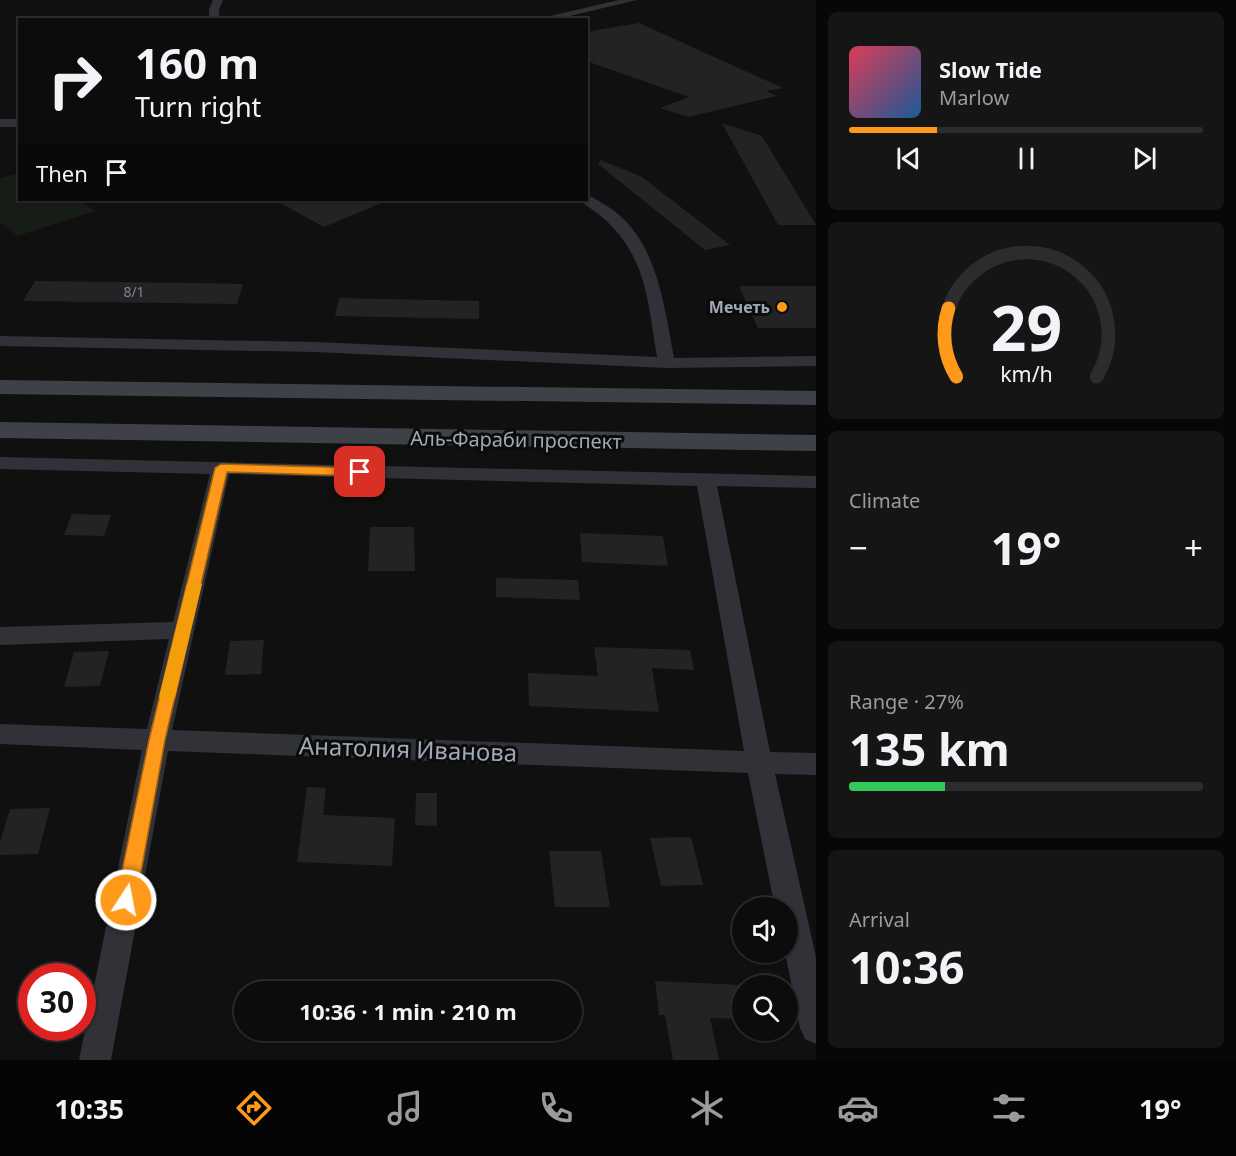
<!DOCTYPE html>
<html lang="en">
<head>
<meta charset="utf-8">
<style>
  body { margin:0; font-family:"Noto Sans",sans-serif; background:#151516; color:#f1f3f6; height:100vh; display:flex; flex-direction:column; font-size:22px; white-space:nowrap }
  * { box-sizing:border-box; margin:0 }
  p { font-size:20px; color:#9a9b9d }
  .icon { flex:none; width:33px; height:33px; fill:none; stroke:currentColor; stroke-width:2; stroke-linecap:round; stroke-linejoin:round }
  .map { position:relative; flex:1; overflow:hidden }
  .details { display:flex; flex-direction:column; gap:12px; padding:12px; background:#070707; width:420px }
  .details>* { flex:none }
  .hud { position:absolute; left:18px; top:18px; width:570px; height:183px; border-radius:0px; box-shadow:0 2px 4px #0004,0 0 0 2px #2c2c2e; background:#0c0c0d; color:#f1f3f6; overflow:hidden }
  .buttons { position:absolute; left:732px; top:897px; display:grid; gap:12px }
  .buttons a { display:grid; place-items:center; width:66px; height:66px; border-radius:50%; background:#0c0c0d; box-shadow:0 2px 4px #0004,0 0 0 2px #2c2c2e; font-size:30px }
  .speed { position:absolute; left:18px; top:963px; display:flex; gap:12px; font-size:30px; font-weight:700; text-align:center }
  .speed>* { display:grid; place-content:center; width:78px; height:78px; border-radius:50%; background:#0c0c0d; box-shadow:0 2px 4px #0004,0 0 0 2px #2c2c2e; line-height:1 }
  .speed .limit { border:9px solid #d22; background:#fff; color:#111 }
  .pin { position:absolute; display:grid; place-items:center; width:51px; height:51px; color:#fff; margin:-26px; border-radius:12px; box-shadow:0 3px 9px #0006 }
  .me { position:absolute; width:66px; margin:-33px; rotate:11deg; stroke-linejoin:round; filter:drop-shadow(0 0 4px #0008) }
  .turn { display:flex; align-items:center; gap:21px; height:126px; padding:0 18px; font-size:27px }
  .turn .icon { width:78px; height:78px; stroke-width:2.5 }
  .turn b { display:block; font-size:42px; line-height:51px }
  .then { display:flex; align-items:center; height:57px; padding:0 18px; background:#0003; gap:12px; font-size:22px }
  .big { font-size:45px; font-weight:700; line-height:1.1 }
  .details .tile { flex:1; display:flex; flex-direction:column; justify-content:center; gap:9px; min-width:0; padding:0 21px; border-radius:9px; background:#151516 }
  .details .dial { align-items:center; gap:0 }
  .dial svg { height:156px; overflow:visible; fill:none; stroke:#2c2c2e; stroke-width:7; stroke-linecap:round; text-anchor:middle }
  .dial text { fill:#f1f3f6; stroke:none }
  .song { display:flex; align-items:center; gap:18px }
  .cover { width:72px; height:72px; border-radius:9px; background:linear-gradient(135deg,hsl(350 70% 55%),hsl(210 70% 35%)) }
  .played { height:6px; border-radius:3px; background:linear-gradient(90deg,#ff991a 25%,#2c2c2e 25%) }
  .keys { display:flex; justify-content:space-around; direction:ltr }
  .heat { display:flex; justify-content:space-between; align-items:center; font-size:33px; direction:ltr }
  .charge { height:9px; border-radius:4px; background:linear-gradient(90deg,#34c759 27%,#2c2c2e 0) }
  .trip { position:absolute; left:234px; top:981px; width:348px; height:60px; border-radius:30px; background:#0c0c0d; box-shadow:0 2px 4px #0004,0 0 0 2px #2c2c2e; font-weight:700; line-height:60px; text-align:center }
  .menu { display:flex; height:96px; justify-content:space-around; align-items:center; background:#050505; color:#9a9b9d }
  .menu .icon { width:42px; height:42px }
  .menu .on { color:#ff991a }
  .menu b { font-size:27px; color:#f1f3f6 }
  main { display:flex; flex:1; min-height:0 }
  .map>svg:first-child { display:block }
  .green { fill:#161c16 }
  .building { fill:#232325 }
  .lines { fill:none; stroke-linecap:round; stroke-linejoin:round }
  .street { fill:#303237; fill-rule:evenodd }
  .secondary { fill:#3e4147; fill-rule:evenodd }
  .route { fill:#ff991a; stroke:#a66311; stroke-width:1.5 }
  .slow { fill:#f59e0b }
  .poi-dot { fill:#ff991a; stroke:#0b0b0c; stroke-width:2 }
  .labels { text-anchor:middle; stroke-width:6; stroke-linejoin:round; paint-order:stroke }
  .far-number-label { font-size:14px; fill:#7f8690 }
  .far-poi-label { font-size:16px; font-weight:bold; fill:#9fa8b4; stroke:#0b0b0c; text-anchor:end }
  .street-label { font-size:20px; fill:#9fa8b4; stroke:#0b0b0c }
  .near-street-label { font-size:24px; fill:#9fa8b4; stroke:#0b0b0c }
</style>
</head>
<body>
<main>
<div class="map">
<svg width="816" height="1060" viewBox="0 0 816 1060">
  <rect width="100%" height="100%" fill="#101011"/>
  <!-- green -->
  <path class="green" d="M19,173L20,200H79L95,211L17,236L0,222V178Z"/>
  <!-- building -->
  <g class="building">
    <path d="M639,23L783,88L766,91L777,96L688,117L660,108L689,97L586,61V32Z"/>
    <path d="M722,123L762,136L816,225H778Z"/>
    <path d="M601,160L642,177L730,245L705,250L598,164Z"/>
    <path d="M275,200H386V201L324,227Z"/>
    <path d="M35,281L197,283L243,284L237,304L23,301Z"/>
    <path d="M739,286H816V328H758Z"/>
    <path d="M339,298L479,301V319L335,316Z"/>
    <path d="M72,514L111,515L104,536L64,535Z"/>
    <path d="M370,527H414L415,571H368Z"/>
    <path d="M580,533L663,536L668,566L582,562Z"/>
    <path d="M496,578L578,580L580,600L496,597Z"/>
    <path d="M264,640L261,674L225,675L230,641Z"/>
    <path d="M594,647L690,650L694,670L652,668L659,712L529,706L528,673L598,676Z"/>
    <path d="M109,651L100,686L64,687L74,652Z"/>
    <path d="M307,787L326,788L323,815L395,818L392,866L297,862Z"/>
    <path d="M416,793H437V826L415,825Z"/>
    <path d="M50,808L38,854L0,855V842L10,809Z"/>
    <path d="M691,837L703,885L661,886L650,838Z"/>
    <path d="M549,851H601L610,907H555Z"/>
    <path d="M655,981L742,985V1019L710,1018L719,1060H673L665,1015H659Z"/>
  </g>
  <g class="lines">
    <!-- street -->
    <g class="street">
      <path d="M213,0H223L219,10V20H209V10Z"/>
      <path d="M619,0H637L553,20H533Z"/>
      <rect x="0" y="119" width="20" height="8"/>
      <path d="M586,195C594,197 600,202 607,206C657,237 664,305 674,358L816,356V366L666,368L315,352L0,346V336L315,342L657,357C646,289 645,242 581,202L580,200H586Z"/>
      <path d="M0,457L816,476V488L717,486L770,752L816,753V775L775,774L816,957V1044L805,1039L800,1028L785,952H788V908H775L748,773L168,751L111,1060H79L142,750L0,744V724L147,729L169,639L0,645V627L173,622L210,474L0,469ZM229,474L697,486L744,751L172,730Z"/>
    </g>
    <!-- secondary -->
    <g class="secondary">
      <path d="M0,380L816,391V405L0,394Z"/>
      <path d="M0,422L816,435V451L0,438Z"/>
    </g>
  </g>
  <!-- route -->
  <path class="route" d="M221,464L360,468L367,472L360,476L227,472L165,740L136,900L133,906L126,909L119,906L116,900L149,740L215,468Z"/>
  <!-- slow -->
  <path class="slow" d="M194,579L202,584L175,697L173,701L167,703L162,701L159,697L187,584Z"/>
  <!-- markers -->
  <circle class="poi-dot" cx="782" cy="307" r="6"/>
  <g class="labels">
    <!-- far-number labels -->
    <g class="far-number-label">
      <text x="134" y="297">8/1</text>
    </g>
    <!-- far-poi labels -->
    <g class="far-poi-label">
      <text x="770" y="313">Мечеть</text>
    </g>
    <!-- street labels -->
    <g class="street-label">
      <text transform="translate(516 440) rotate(1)" y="7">Аль-Фараби проспект</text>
    </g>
    <!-- near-street labels -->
    <g class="near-street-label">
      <text transform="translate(408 750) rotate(2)" y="8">Анатолия Иванова</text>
    </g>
  </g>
</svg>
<div class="buttons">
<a><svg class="icon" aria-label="sound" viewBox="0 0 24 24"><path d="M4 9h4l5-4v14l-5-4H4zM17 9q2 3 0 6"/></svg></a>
<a><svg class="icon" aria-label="search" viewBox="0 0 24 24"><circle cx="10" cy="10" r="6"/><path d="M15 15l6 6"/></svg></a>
</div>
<div class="speed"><div class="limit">30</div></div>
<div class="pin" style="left:360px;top:472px;background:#d93025"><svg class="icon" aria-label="arrive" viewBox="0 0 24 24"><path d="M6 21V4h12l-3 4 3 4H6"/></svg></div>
<svg class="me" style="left:126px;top:900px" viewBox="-20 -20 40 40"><circle r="17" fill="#ff991a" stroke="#fff" stroke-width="3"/><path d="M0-11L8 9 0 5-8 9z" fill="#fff"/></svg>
<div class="trip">10:36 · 1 min · 210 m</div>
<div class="hud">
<div class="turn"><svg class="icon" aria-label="right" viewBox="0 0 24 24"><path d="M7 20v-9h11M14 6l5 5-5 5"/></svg><div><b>160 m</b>Turn right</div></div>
<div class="then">Then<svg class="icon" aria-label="arrive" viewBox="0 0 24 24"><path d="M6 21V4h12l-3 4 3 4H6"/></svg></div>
</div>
</div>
<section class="details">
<div class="tile">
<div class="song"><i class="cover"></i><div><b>Slow Tide</b><p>Marlow</p></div></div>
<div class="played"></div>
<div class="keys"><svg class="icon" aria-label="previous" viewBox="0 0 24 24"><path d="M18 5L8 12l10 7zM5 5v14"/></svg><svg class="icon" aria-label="pause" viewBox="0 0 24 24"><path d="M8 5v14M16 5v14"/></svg><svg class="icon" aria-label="next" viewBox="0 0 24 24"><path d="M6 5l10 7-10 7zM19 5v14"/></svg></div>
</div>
<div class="tile dial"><svg viewBox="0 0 100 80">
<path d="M14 69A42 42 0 1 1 86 69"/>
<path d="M14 69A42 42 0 0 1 10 34" stroke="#ff991a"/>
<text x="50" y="56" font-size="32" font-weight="700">29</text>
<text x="50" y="72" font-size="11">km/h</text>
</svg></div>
<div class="tile"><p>Climate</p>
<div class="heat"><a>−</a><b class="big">19°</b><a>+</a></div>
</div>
<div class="tile"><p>Range · 27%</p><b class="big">135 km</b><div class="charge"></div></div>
<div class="tile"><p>Arrival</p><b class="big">10:36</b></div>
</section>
</main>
<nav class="menu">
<b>10:35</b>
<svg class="icon on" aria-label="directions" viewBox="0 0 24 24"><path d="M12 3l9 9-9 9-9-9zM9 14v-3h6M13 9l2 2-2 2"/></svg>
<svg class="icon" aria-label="music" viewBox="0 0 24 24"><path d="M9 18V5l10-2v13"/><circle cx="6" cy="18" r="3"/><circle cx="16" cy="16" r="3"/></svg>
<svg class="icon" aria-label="phone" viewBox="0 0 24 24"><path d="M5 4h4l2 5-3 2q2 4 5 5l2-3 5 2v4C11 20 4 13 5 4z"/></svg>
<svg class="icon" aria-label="climate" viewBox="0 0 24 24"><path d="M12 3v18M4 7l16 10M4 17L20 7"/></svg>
<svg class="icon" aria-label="car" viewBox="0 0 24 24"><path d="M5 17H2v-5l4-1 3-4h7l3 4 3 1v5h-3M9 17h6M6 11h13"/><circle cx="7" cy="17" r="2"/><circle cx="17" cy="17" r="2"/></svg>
<svg class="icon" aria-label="filters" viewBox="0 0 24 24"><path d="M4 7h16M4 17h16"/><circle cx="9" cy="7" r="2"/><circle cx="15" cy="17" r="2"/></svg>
<b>19°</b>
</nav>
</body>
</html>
